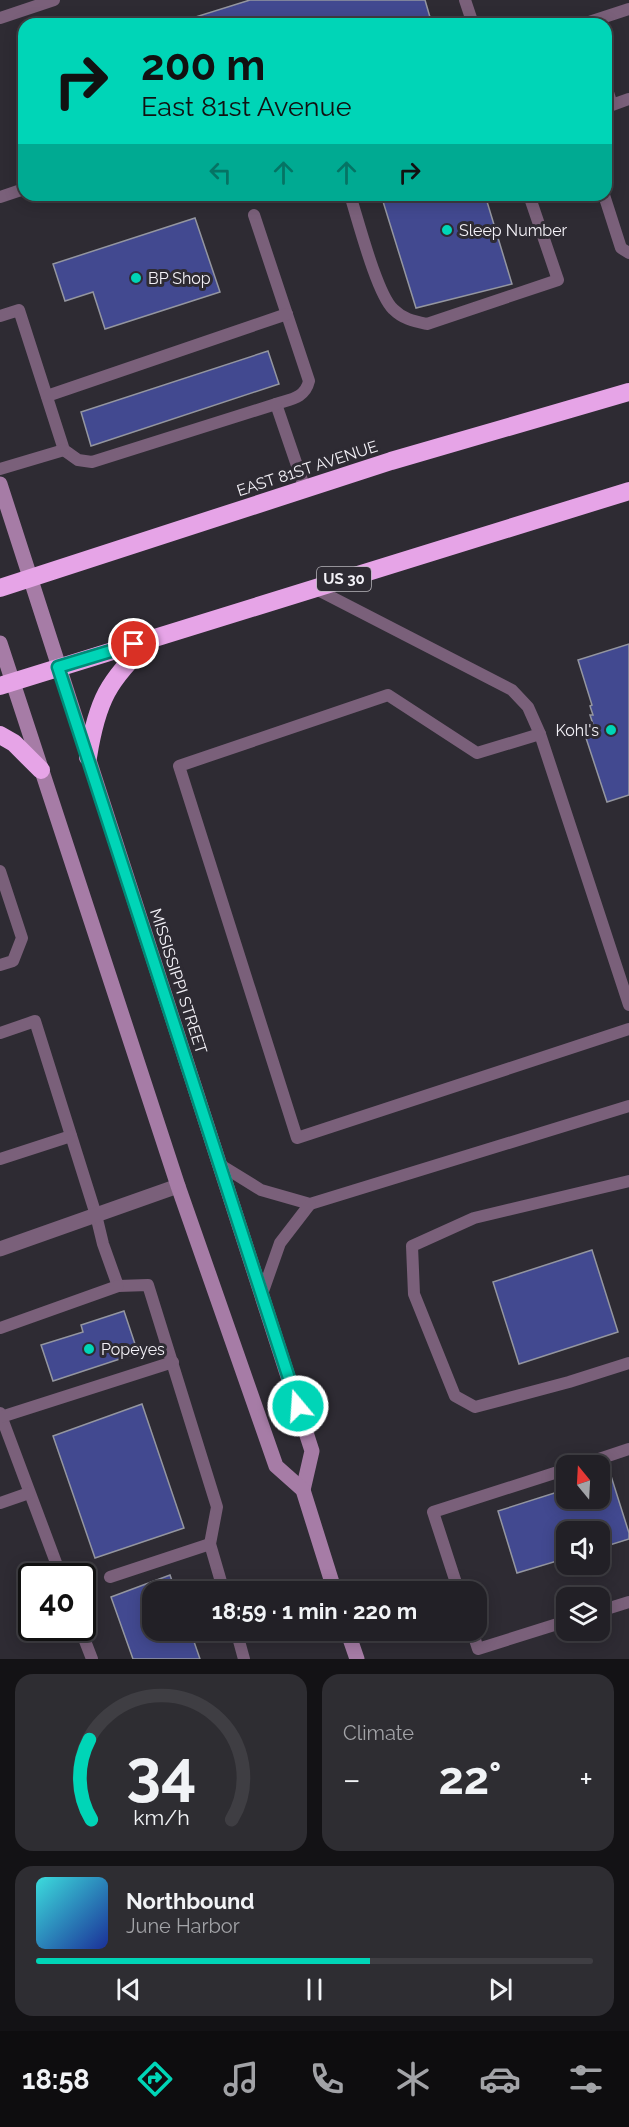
<!DOCTYPE html>
<html lang="en">
<head>
<meta charset="utf-8">
<style>
  body { margin:0; font-family:Raleway,sans-serif; background:#2e2d32; color:#f1f3f6; height:100vh; display:flex; flex-direction:column; font-size:22px; white-space:nowrap }
  * { box-sizing:border-box; margin:0 }
  p { font-size:20px; color:#a2a3a7 }
  .icon { flex:none; width:33px; height:33px; fill:none; stroke:currentColor; stroke-width:2; stroke-linecap:round; stroke-linejoin:round }
  .map { position:relative; height:1659px; overflow:hidden }
  .side { display:flex; flex-direction:column; gap:15px; padding:15px; background:#131215; flex:1 }
  .side>* { flex:none }
  .hud { position:absolute; left:18px; top:18px; width:594px; height:183px; border-radius:18px; box-shadow:0 3px 15px #0003,0 0 0 2px #3f3e43; background:#00d5b7; color:#111; overflow:hidden }
  .needle { width:39px; rotate:342deg }
  .tools { position:absolute; left:556px; top:1455px; display:grid; gap:12px }
  .tools a { display:grid; place-items:center; width:54px; height:54px; border-radius:12px; background:#222026; box-shadow:0 3px 15px #0003,0 0 0 2px #3f3e43; font-size:30px }
  .speed { position:absolute; left:18px; top:1563px; display:flex; gap:12px; font-size:30px; font-weight:700; text-align:center }
  .speed>* { display:grid; place-content:center; width:78px; height:78px; border-radius:50%; background:#222026; box-shadow:0 3px 15px #0003,0 0 0 2px #3f3e43; line-height:1 }
  .speed .limit { border:3px solid #111; border-radius:9px; background:#fff; color:#111 }
  .pin { position:absolute; display:grid; place-items:center; width:51px; height:51px; color:#fff; margin:-26px; border:3px solid #fff; border-radius:50%; box-shadow:0 2px 6px #0007 }
  .me { position:absolute; width:66px; margin:-33px; rotate:342deg; stroke-linejoin:round; filter:drop-shadow(0 0 4px #0008) }
  .turn { display:flex; align-items:center; gap:21px; height:126px; padding:0 24px; font-size:27px }
  .turn .icon { width:78px; height:78px; stroke-width:2.5 }
  .turn b { display:block; font-size:42px; line-height:51px }
  .lanes { display:flex; align-items:center; height:57px; padding:0 24px; background:#0003; justify-content:center; gap:30px; direction:ltr }
  .lanes .off { opacity:.35 }
  .big { font-size:45px; font-weight:700; line-height:1.1 }
  .side .widget { flex:1; display:flex; flex-direction:column; justify-content:center; gap:9px; min-width:0; padding:0 21px; border-radius:18px; background:#2e2d32 }
  .side .dial { align-items:center; gap:0 }
  .dial svg { height:156px; overflow:visible; fill:none; stroke:#3f3e43; stroke-width:7; stroke-linecap:round; text-anchor:middle }
  .dial text { fill:#f1f3f6; stroke:none }
  .song { display:flex; align-items:center; gap:18px }
  .cover { width:72px; height:72px; border-radius:9px; background:linear-gradient(135deg,hsl(180 70% 55%),hsl(230 70% 35%)) }
  .played { height:6px; border-radius:3px; background:linear-gradient(90deg,#00d5b7 60%,#3f3e43 60%) }
  .keys { display:flex; justify-content:space-around; direction:ltr }
  .heat { display:flex; justify-content:space-between; align-items:center; font-size:33px; direction:ltr }
  .side .tiles { flex:1; display:grid; gap:15px; grid-template-columns:1fr 1fr }
  .widget:last-child { grid-column:span 2 }
  .trip { position:absolute; left:142px; top:1581px; width:345px; height:60px; border-radius:18px; background:#222026; box-shadow:0 3px 15px #0003,0 0 0 2px #3f3e43; font-weight:700; line-height:60px; text-align:center }
  .tab-bar { display:flex; height:96px; justify-content:space-around; align-items:center; background:#0e0d0f; color:#a2a3a7 }
  .tab-bar .icon { width:42px; height:42px }
  .tab-bar .current { color:#00d5b7 }
  .tab-bar b { font-size:27px; color:#f1f3f6 }
  .map>svg:first-child { display:block }
  .building { fill:#424990; stroke:#9496a0; stroke-width:1.5 }
  .lines { fill:none; stroke-linecap:round; stroke-linejoin:round }
  .lane { stroke:#7a607a; stroke-width:12 }
  .street { stroke:#7a607a; stroke-width:15 }
  .secondary { stroke:#a67ca6; stroke-width:15 }
  .highway { stroke:#e6a4e7; stroke-width:18 }
  .route-casing { stroke:#008a77; stroke-width:15 }
  .route { stroke:#00d5b7; stroke-width:10 }
  .poi-dot { fill:#00d5b7; stroke:#2e2b33; stroke-width:2 }
  .labels { text-anchor:middle; stroke-width:6; stroke-linejoin:round; paint-order:stroke }
  .shield { fill:#2e2b33; stroke:#b8b6bc; stroke-width:1.5 }
  .shield-label { font-size:15px; font-weight:bold; fill:#f3f1f7 }
  .poi-label { font-size:16px; fill:#f3f1f7; stroke:#2e2b33; text-anchor:start }
  .street-label { font-size:16px; fill:#f3f1f7; stroke:#2e2b33 }
</style>
</head>
<body>
<div class="map">
<svg width="629" height="1659" viewBox="0 0 629 1659">
  <rect width="100%" height="100%" fill="#2e2b33"/>
  <!-- building -->
  <g class="building">
    <path d="M250,0H425L432,24H189V19Z"/>
    <path d="M381,195H485L512,284L416,308Z"/>
    <path d="M195,218L220,292L105,329L93,292L65,301L53,264Z"/>
    <path d="M268,351L279,384L91,446L81,412Z"/>
    <path d="M629,644V795L607,802L586,738L594,735L590,725L593,724L590,715H593L590,706L592,705L578,660Z"/>
    <path d="M592,1250L618,1332L519,1364L493,1282Z"/>
    <path d="M124,1311L138,1353L53,1381L41,1345L83,1332L81,1325Z"/>
    <path d="M142,1404L184,1528L95,1558L53,1436Z"/>
    <path d="M611,1476L629,1533V1539L600,1548V1532H567V1558L517,1573L498,1511L567,1489V1498H600V1479Z"/>
    <path d="M170,1575L176,1592H153V1630H190L200,1659H133L111,1597Z"/>
  </g>
  <g class="lines">
    <!-- lane -->
    <g class="lane">
      <path d="M465,0L473,24"/>
      <path d="M0,18L54,0"/>
      <path d="M583,24L629,9"/>
      <path d="M606,86L612,105L629,99"/>
      <path d="M350,195C358,220 377,294 393,309C403,319 413,321 427,324L558,280L529,195"/>
      <path d="M604,195L621,248L629,253"/>
      <path d="M0,197L24,189"/>
      <path d="M254,215L309,381C305,398 291,399 276,404L305,489"/>
      <path d="M0,316L19,310L64,450L78,460L92,462L276,404"/>
      <path d="M47,396L287,314"/>
      <path d="M0,469L64,450"/>
      <path d="M314,588L512,690L528,707L540,734L629,1005"/>
      <path d="M540,734L477,753L388,695L179,766L297,1138L629,1029"/>
      <path d="M0,871L22,938L13,961L0,965"/>
      <path d="M0,1033L35,1021L96,1215L103,1244L118,1286L148,1285L217,1507L210,1544L224,1592"/>
      <path d="M0,1159L71,1136"/>
      <path d="M219,1164L261,1190L310,1204L629,1106"/>
      <path d="M629,1181L474,1218L412,1246L414,1294L455,1396L475,1407L569,1382L629,1363"/>
      <path d="M262,1294L280,1243L310,1204"/>
      <path d="M0,1328L118,1286"/>
      <path d="M0,1413L61,1576"/>
      <path d="M1,1417L173,1362"/>
      <path d="M578,1466L629,1449"/>
      <path d="M0,1503L29,1493"/>
      <path d="M110,1577L210,1544"/>
      <path d="M459,1592L433,1512L567,1469"/>
      <path d="M600,1611L629,1602"/>
      <path d="M80,1628L92,1659"/>
      <path d="M236,1630L244,1659"/>
      <path d="M472,1630L478,1649L567,1621"/>
    </g>
    <!-- street -->
    <path class="street" d="M0,1249L178,1186"/>
    <!-- secondary -->
    <g class="secondary">
      <path d="M0,484L312,1451L303,1490"/>
      <path d="M0,643L178,1186L276,1466L303,1490L335,1592"/>
      <path d="M347,1630L357,1659"/>
    </g>
    <!-- highway -->
    <g class="highway">
      <path d="M0,588L391,461L629,392"/>
      <path d="M0,686L629,491"/>
      <path d="M0,735L14,743L41,770"/>
      <path d="M88,757C97,701 108,680 150,641"/>
    </g>
  </g>
  <g class="lines">
    <defs>
      <path id="route" d="M134,644L58,667L298,1406"/>
    </defs>
    <!-- route casing -->
    <use href="#route" class="route-casing"/>
    <!-- route -->
    <use href="#route" class="route"/>
  </g>
  <!-- markers -->
  <g class="poi-dot">
    <circle cx="447" cy="230" r="6"/>
    <circle cx="136" cy="278" r="6"/>
    <circle cx="611" cy="730" r="6"/>
    <circle cx="89" cy="1349" r="6"/>
  </g>
  <g class="labels">
    <!-- shield labels -->
    <rect class="shield" x="317" y="567" width="54" height="24" rx="4.5"/>
    <g class="shield-label">
      <text x="344" y="584">US 30</text>
    </g>
    <!-- poi labels -->
    <g class="poi-label">
      <text x="459" y="236">Sleep Number</text>
      <text x="148" y="284">BP Shop</text>
      <text x="599" y="736" text-anchor="end">Kohl's</text>
      <text x="101" y="1355">Popeyes</text>
    </g>
    <!-- street labels -->
    <g class="street-label">
      <text transform="translate(307 468) rotate(-18)" y="6">EAST 81ST AVENUE</text>
      <text transform="translate(179 981) rotate(72)" y="6">MISSISSIPPI STREET</text>
    </g>
  </g>
</svg>
<div class="tools">
<a><svg class="needle" viewBox="-14 -14 28 28"><path d="M0-13l5 13h-10z" fill="#e53935"/><path d="M0 13l5-13h-10z" fill="#a2a3a7"/></svg></a>
<a><svg class="icon" aria-label="sound" viewBox="0 0 24 24"><path d="M4 9h4l5-4v14l-5-4H4zM17 9q2 3 0 6"/></svg></a>
<a><svg class="icon" aria-label="layers" viewBox="0 0 24 24"><path d="M12 4l9 5-9 5-9-5zM3 14l9 5 9-5"/></svg></a>
</div>
<div class="speed"><div class="limit">40</div></div>
<div class="pin" style="left:134px;top:644px;background:#d93025"><svg class="icon" aria-label="arrive" viewBox="0 0 24 24"><path d="M6 21V4h12l-3 4 3 4H6"/></svg></div>
<svg class="me" style="left:298px;top:1406px" viewBox="-20 -20 40 40"><circle r="17" fill="#00d5b7" stroke="#fff" stroke-width="3"/><path d="M0-11L8 9 0 5-8 9z" fill="#fff"/></svg>
<div class="trip">18:59 · 1 min · 220 m</div>
<div class="hud">
<div class="turn"><svg class="icon" aria-label="right" viewBox="0 0 24 24"><path d="M7 20v-9h11M14 6l5 5-5 5"/></svg><div><b>200 m</b>East 81st Avenue</div></div>
<div class="lanes"><svg class="icon off" aria-label="left" viewBox="0 0 24 24"><path d="M17 20v-9H6M10 6l-5 5 5 5"/></svg><svg class="icon off" aria-label="ahead" viewBox="0 0 24 24"><path d="M12 20V5M6 11l6-6 6 6"/></svg><svg class="icon off" aria-label="ahead" viewBox="0 0 24 24"><path d="M12 20V5M6 11l6-6 6 6"/></svg><svg class="icon" aria-label="right" viewBox="0 0 24 24"><path d="M7 20v-9h11M14 6l5 5-5 5"/></svg></div>
</div>
</div>
<section class="side">
<div class="tiles">
<div class="widget dial"><svg viewBox="0 0 100 80">
<path d="M14 69A42 42 0 1 1 86 69"/>
<path d="M14 69A42 42 0 0 1 13 28" stroke="#00d5b7"/>
<text x="50" y="56" font-size="32" font-weight="700">34</text>
<text x="50" y="72" font-size="11">km/h</text>
</svg></div>
<div class="widget"><p>Climate</p>
<div class="heat"><a>−</a><b class="big">22°</b><a>+</a></div>
</div>
<div class="widget">
<div class="song"><i class="cover"></i><div><b>Northbound</b><p>June Harbor</p></div></div>
<div class="played"></div>
<div class="keys"><svg class="icon" aria-label="previous" viewBox="0 0 24 24"><path d="M18 5L8 12l10 7zM5 5v14"/></svg><svg class="icon" aria-label="pause" viewBox="0 0 24 24"><path d="M8 5v14M16 5v14"/></svg><svg class="icon" aria-label="next" viewBox="0 0 24 24"><path d="M6 5l10 7-10 7zM19 5v14"/></svg></div>
</div>
</div>
</section>
<nav class="tab-bar">
<b>18:58</b>
<svg class="icon current" aria-label="directions" viewBox="0 0 24 24"><path d="M12 3l9 9-9 9-9-9zM9 14v-3h6M13 9l2 2-2 2"/></svg>
<svg class="icon" aria-label="music" viewBox="0 0 24 24"><path d="M9 18V5l10-2v13"/><circle cx="6" cy="18" r="3"/><circle cx="16" cy="16" r="3"/></svg>
<svg class="icon" aria-label="phone" viewBox="0 0 24 24"><path d="M5 4h4l2 5-3 2q2 4 5 5l2-3 5 2v4C11 20 4 13 5 4z"/></svg>
<svg class="icon" aria-label="climate" viewBox="0 0 24 24"><path d="M12 3v18M4 7l16 10M4 17L20 7"/></svg>
<svg class="icon" aria-label="car" viewBox="0 0 24 24"><path d="M5 17H2v-5l4-1 3-4h7l3 4 3 1v5h-3M9 17h6M6 11h13"/><circle cx="7" cy="17" r="2"/><circle cx="17" cy="17" r="2"/></svg>
<svg class="icon" aria-label="filters" viewBox="0 0 24 24"><path d="M4 7h16M4 17h16"/><circle cx="9" cy="7" r="2"/><circle cx="15" cy="17" r="2"/></svg>
</nav>
</body>
</html>
